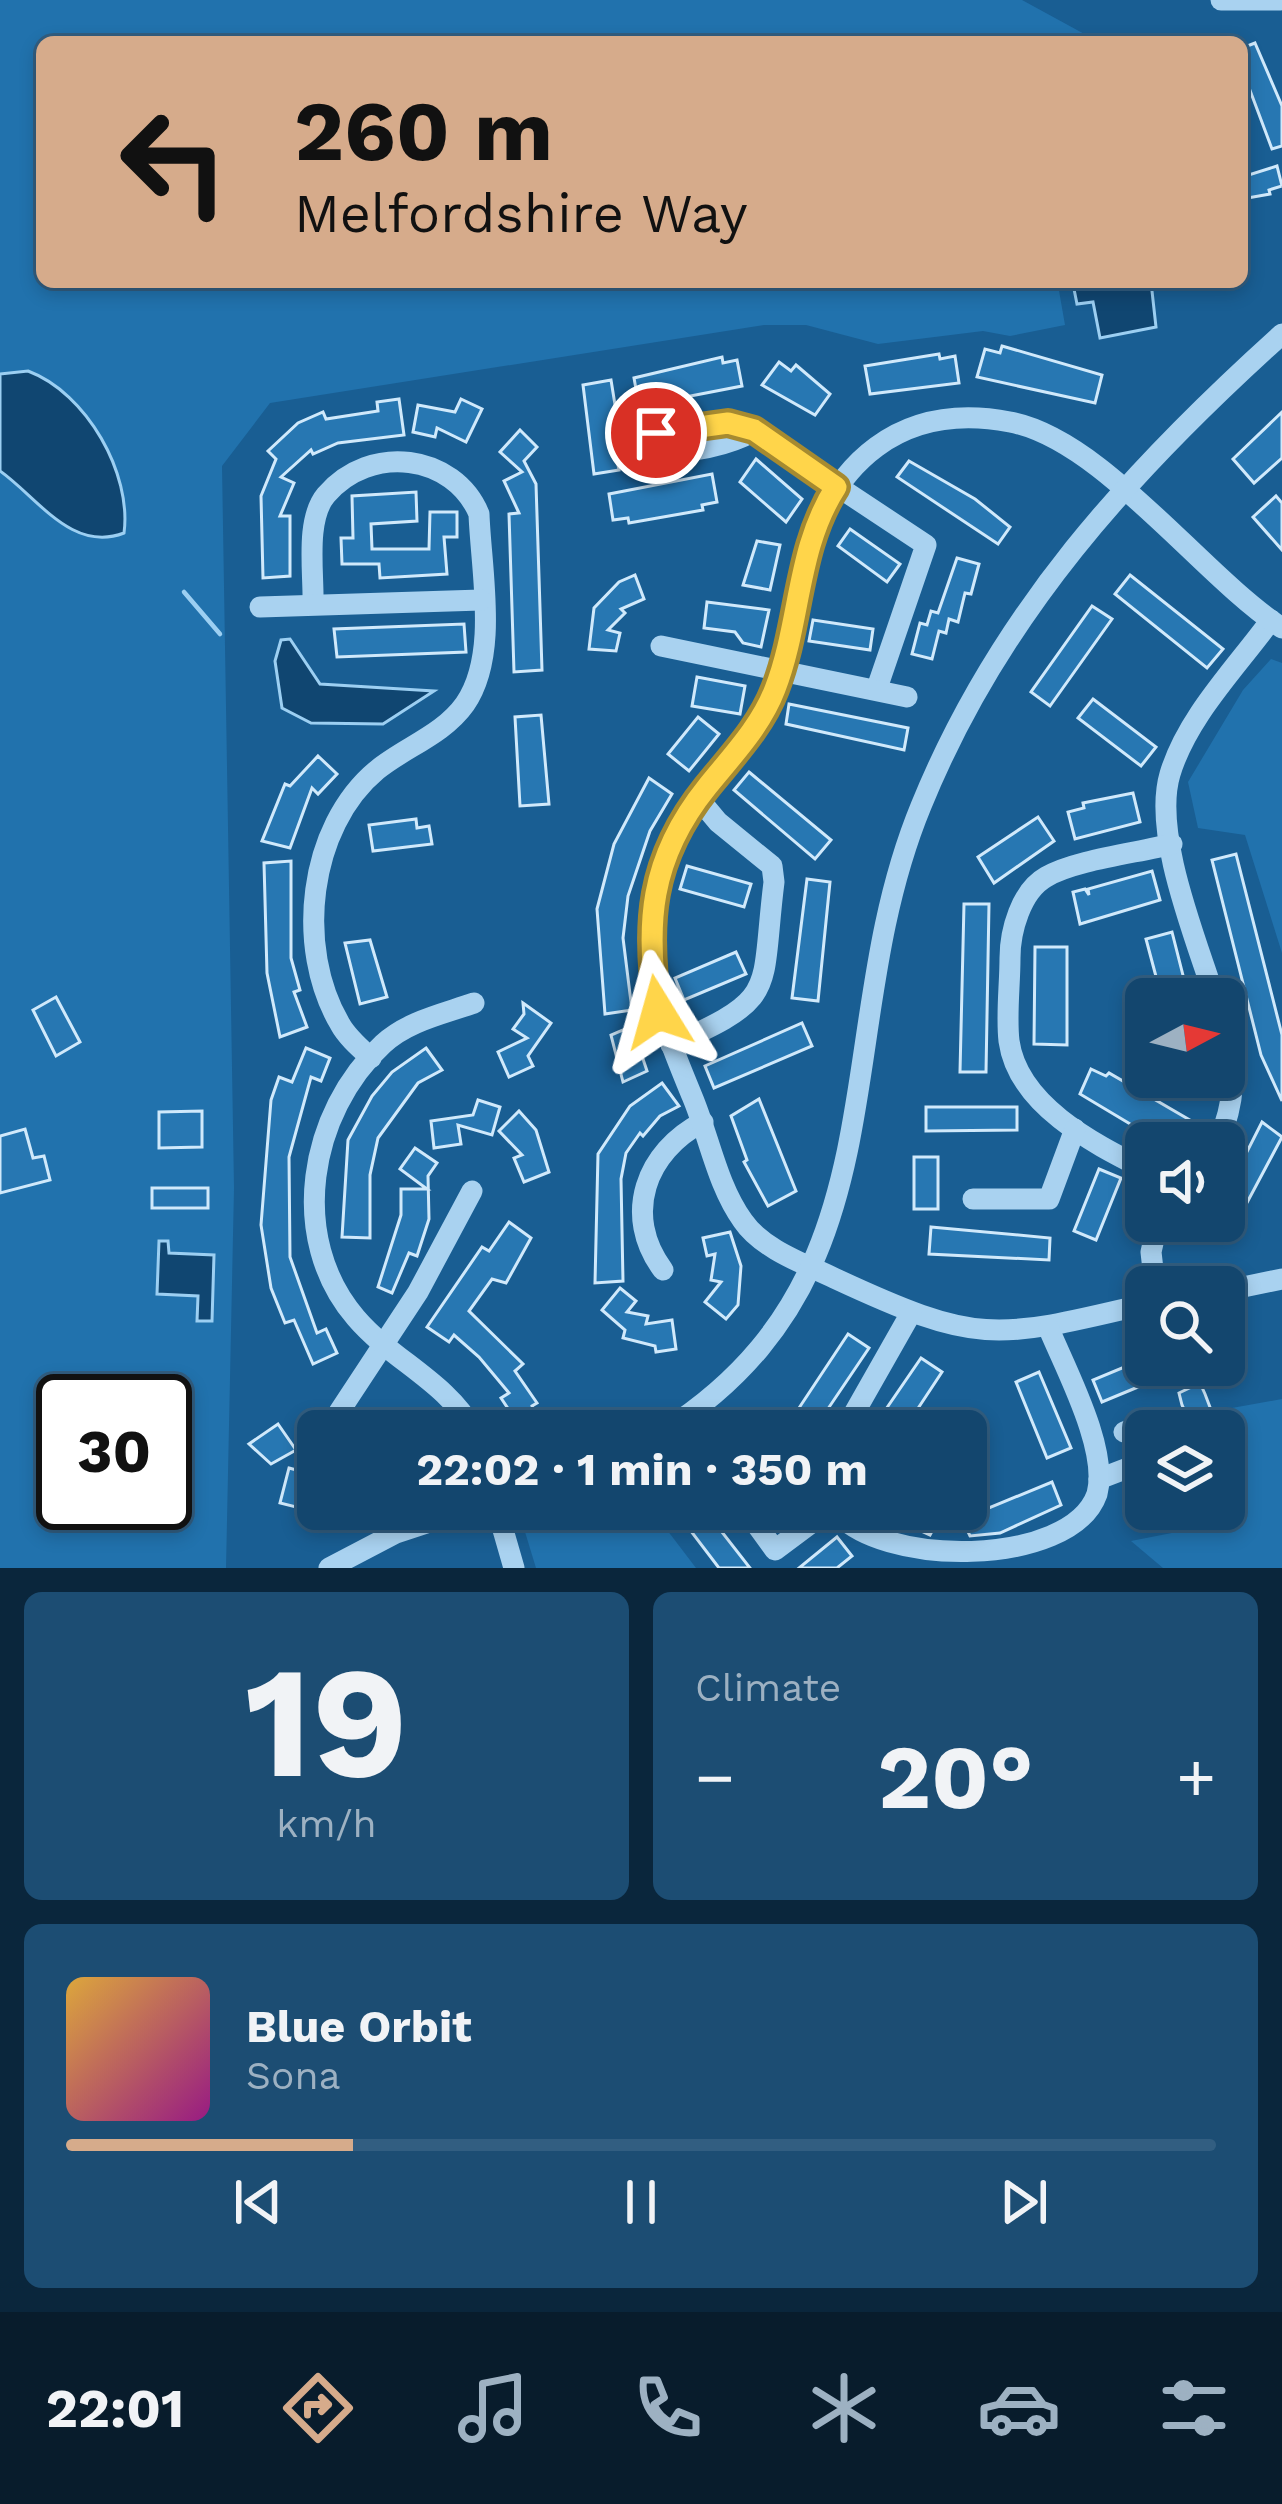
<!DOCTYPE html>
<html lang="en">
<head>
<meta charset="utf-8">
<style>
  body { margin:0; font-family:"Work Sans",sans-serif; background:#1c4d73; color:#f1f3f6; height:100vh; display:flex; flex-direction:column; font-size:45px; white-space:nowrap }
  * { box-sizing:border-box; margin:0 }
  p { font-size:39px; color:#9db1c2 }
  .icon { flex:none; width:66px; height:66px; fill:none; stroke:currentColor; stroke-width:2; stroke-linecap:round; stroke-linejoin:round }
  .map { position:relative; height:1568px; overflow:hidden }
  .sheet { display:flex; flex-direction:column; gap:24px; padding:24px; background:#0a263c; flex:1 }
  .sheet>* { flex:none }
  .top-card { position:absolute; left:36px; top:36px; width:1212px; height:252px; border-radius:18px; box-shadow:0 6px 18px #0003,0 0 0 3px #325e81; background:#d6ab8b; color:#111; overflow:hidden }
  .needle { width:78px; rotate:83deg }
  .controls { position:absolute; left:1125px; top:978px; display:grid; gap:24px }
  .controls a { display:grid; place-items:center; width:120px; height:120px; border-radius:18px; background:#13466e; box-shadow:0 6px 18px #0003,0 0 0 3px #325e81; font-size:60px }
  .speed { position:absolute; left:36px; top:1374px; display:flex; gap:24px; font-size:60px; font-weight:700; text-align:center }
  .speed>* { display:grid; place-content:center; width:156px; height:156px; border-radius:50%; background:#13466e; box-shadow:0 6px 18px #0003,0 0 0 3px #325e81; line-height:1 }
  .speed .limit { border:6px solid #111; border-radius:18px; background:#fff; color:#111 }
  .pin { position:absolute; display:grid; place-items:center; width:102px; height:102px; color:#fff; margin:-51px; border:6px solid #fff; border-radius:50%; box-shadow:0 3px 12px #0007 }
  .me { position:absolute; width:132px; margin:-66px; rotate:352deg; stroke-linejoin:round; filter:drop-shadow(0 0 9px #0008) }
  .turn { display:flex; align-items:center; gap:42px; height:252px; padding:0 60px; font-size:54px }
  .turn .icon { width:156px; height:156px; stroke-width:2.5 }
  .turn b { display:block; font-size:84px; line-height:102px }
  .big { font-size:90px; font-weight:700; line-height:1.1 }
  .sheet .widget { flex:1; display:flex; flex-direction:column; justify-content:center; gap:18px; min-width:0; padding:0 42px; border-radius:18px; background:#1c4d73 }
  .sheet .dial { align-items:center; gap:0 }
  .dial b { font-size:156px; line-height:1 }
  .song { display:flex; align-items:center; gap:36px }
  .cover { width:144px; height:144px; border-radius:18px; background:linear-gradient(135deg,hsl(40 70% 55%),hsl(310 70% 35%)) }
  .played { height:12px; border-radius:6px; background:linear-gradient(90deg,#d6ab8b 25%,#325e81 25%) }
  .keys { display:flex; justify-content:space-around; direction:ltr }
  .heat { display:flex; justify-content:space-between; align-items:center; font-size:66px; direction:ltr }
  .sheet .tiles { flex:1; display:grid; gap:24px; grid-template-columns:1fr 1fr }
  .widget:last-child { grid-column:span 2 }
  .trip { position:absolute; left:297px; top:1410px; width:690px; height:120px; border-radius:18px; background:#13466e; box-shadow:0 6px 18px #0003,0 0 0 3px #325e81; font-weight:700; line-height:120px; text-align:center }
  .dock { display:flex; height:192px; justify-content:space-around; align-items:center; background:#081c2c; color:#9db1c2 }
  .dock .icon { width:84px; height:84px }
  .dock .on { color:#d6ab8b }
  .dock b { font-size:54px; color:#f1f3f6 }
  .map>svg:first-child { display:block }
  .green { fill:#2172ad; fill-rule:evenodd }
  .water { fill:#104671; stroke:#9ccff2; stroke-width:3 }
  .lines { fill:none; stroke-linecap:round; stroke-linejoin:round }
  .stream { stroke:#9ccff2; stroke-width:4.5 }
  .building { fill:#2777b2; stroke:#d0e9fb; stroke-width:3 }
  .minor { stroke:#a9d2f0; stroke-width:21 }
  .route-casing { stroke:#a68a30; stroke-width:30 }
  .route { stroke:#ffd54a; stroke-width:21 }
</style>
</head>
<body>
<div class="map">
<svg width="1282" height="1568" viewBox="0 0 1282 1568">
  <rect width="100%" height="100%" fill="#195e93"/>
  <!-- green -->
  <g class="green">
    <path d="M0,0H1022L1099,42H42V282H1068L1058,285L1065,325L1010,336L983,331L878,344L806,325H764L270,403L222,466L234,1188L226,1568H0ZM63,1401H165V1503H63Z"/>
    <path d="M1271,659L1282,663V953L1245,835L1198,828L1188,782L1243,690Z"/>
    <path d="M1282,1399V1568H1163L1131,1541L1243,1519L1247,1501L1232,1408Z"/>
    <path d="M559,1509H674L661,1522L696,1568H536L522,1522Z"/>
  </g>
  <!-- water -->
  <g class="water">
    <path d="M1110,282H1151L1156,327L1100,338L1093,302L1077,304L1074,289Z"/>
    <path d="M28,371C87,393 132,474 124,533C72,553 38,498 0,471V374Z"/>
    <path d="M290,639L320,684L434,691L383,724L311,723L282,708L275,661L281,640Z"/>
    <path d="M159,1241H168L169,1253L214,1255L212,1321H197L198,1296L157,1294Z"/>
  </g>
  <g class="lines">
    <!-- stream -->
    <path class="stream" d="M184,592L220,634"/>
  </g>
  <!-- building -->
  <g class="building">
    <path d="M1255,43L1282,106V146L1272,149L1242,69V48Z"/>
    <path d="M1277,166L1282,186L1269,190L1270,194L1242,199V177Z"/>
    <path d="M1002,346L1102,375L1095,403L977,377L985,349L1000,353Z"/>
    <path d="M939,354L940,359L955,356L959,383L870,394L865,366Z"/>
    <path d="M722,357L723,363L737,360L742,386L639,406L634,378Z"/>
    <path d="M779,362L791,371L796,365L830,394L815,415L762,385Z"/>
    <path d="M611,380L623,454L616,455L619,470L594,474L583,385Z"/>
    <path d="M399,399L404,435L338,443L313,454L311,450L281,477L294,483L280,516H290V576L263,578L261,496L276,459L268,451L298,423L323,412L326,419L378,411L377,402Z"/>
    <path d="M461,399L482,409L466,442L437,428L435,437L413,432L418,405L455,412Z"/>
    <path d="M1282,412V458L1254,483L1233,459Z"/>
    <path d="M520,430L537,447L524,461L536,484L542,670L514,672L509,514L519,513L504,481L522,472L500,452Z"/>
    <path d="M756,459L802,499L786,522L740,482Z"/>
    <path d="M909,461L975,499L1010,527L998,544L897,477Z"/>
    <path d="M712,474L717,502L702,505L703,510L629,523L628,518L613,520L609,494Z"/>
    <path d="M416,492L417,521L371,524L372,549H429L430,512H457V537H444L447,574L380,578L379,564H342L341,538H353L352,496Z"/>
    <path d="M1276,496L1282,503V550L1253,517Z"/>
    <path d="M850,529L900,564L887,582L838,546Z"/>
    <path d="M757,541L780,545L770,590L743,585Z"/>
    <path d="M957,558L979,564L971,594L965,593L958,622L949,619L946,633L939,631L932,659L912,654L920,623L927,625L931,611L938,613Z"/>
    <path d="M635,575L644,599L621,609L625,613L608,630L620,633L616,651L589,649L594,608L619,582Z"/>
    <path d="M1130,575L1223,649L1207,668L1115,594Z"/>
    <path d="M707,602L769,610L761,647L743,643L735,632L704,628Z"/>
    <path d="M1092,606L1112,619L1050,706L1031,692Z"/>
    <path d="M813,620L873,629L870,650L809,641Z"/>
    <path d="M464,624L466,652L337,657L334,629Z"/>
    <path d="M697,677L745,686L740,714L692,706Z"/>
    <path d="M1093,699L1156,747L1141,766L1078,718Z"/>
    <path d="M789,704L908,728L904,750L786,724Z"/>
    <path d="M541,715L549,804L520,806L515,717Z"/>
    <path d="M698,717L719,734L689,771L668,754Z"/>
    <path d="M318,756L337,774L318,794L312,788L290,848L262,841L285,784L290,786Z"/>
    <path d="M749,772L831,840L815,859L734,790Z"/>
    <path d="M649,778L672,794L650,831L628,896L623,938L632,1010L605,1014L597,909L614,844Z"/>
    <path d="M1133,793L1140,822L1075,839L1068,812L1084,808L1083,803Z"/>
    <path d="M1038,817L1054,841L994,883L978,857Z"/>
    <path d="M416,819L417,828L429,826L432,844L373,851L369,825Z"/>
    <path d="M1236,854L1282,1035V1101L1261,1055L1212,860Z"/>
    <path d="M291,861V958L300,990L294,992L307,1027L280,1037L267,973L264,863Z"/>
    <path d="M687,866L751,884L744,907L680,889Z"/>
    <path d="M1152,871L1160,900L1080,924L1073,892L1085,889L1089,895L1088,889Z"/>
    <path d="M807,879L830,882L818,1001L792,998Z"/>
    <path d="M964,904H989L986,1072H960Z"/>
    <path d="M1172,932L1189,999H1162L1146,939Z"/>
    <path d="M370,940L387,997L360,1004L345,943Z"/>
    <path d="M1035,947H1067V1045L1034,1044Z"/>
    <path d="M736,952L746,974L684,1000L675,978Z"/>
    <path d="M56,997L80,1042L56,1056L33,1010Z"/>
    <path d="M523,1003L551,1023L528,1056L533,1066L509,1077L498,1052L527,1038L513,1029L524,1014Z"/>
    <path d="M802,1023L812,1046L714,1088L705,1066Z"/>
    <path d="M632,1026L647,1071L623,1082L611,1035Z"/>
    <path d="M306,1048L330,1058L321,1081L311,1077L289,1157L290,1257L317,1333L326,1329L337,1353L313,1364L294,1320L285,1323L271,1288L261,1225L271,1100L279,1077L292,1082Z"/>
    <path d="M426,1048L442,1070L418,1083L378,1138L370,1175V1238L342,1237L348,1140L372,1096L392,1072Z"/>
    <path d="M1091,1069L1106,1076L1109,1073L1195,1123L1183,1143H1162L1080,1094Z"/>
    <path d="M662,1083L679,1106L660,1116L643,1136L640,1133L626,1153L621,1179L623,1281L595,1283L598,1154L630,1106Z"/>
    <path d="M759,1099L796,1191L768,1206L744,1162L747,1160L731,1116Z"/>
    <path d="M478,1100L500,1107L492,1135L458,1125L461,1144L434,1148L431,1121L473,1115Z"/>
    <path d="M926,1107H1017V1130L926,1131Z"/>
    <path d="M202,1111V1147L159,1148V1112Z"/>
    <path d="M519,1111L536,1130L549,1172L524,1182L514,1158L522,1155L499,1131Z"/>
    <path d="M1262,1122L1282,1137L1234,1227L1224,1222V1197Z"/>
    <path d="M25,1129L33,1158L44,1156L50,1180L0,1193V1136Z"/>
    <path d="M415,1148L437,1163L428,1176L429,1219L417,1256L409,1253L392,1293L378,1287L401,1215V1189H427L400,1169Z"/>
    <rect x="914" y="1157" width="24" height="52"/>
    <path d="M1099,1169L1121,1178L1096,1240L1074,1231Z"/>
    <rect x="152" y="1188" width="56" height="20"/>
    <path d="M509,1222L531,1238L506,1283L492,1279L469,1311L523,1364L515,1371L537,1403L532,1406L540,1431H523L501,1398L509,1393L479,1357L454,1335L449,1342L427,1327L482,1247L489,1251Z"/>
    <path d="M931,1227L1050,1238L1049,1260L929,1254Z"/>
    <path d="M730,1232L741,1266L738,1305L726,1319L705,1302L721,1282L711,1280L715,1254L707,1256L703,1238Z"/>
    <path d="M620,1288L636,1301L627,1312L648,1316L646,1324L672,1320L676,1349L656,1352L655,1346L623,1338L625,1330L602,1310Z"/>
    <path d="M848,1334L869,1348L815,1428L795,1414Z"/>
    <path d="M921,1358L942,1372L903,1431H871Z"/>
    <path d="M1146,1358V1365H1191L1102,1402L1093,1380Z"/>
    <path d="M1039,1372L1071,1448L1047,1458L1016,1382Z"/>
    <path d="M1200,1383L1205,1394L1219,1431H1194L1182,1405L1179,1393Z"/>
    <path d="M278,1424L296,1450L271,1464L249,1444Z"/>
    <path d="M289,1468L315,1475L308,1502L298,1499L296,1507L280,1503Z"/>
    <path d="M1052,1482L1061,1505L1000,1533L970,1536L962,1519Z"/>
    <path d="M691,1509H704L750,1568H719L681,1518Z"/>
    <path d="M873,1509H927L940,1516L930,1535Z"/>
    <path d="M837,1537L852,1556L837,1568H799Z"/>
  </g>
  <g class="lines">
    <!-- minor -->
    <g class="minor">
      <path d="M1221,0H1280"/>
      <path d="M754,431C724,448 683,453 648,453L645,442C670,421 724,422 754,431L926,545L877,688"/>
      <path d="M313,604C314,573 305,520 326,495C370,443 454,454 479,514C481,571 499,655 465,704C443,735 405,747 377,770C308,827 295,948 340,1024C347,1037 360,1048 371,1058"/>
      <path d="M260,607L481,600"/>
      <path d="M661,646L907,697"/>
      <path d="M1215,999C1197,941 1152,834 1170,774C1187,717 1236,668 1271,620"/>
      <path d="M671,1045C780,997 760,994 774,882L772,866L718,822L698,798"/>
      <path d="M1218,1143C1235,1102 1237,1072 1224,1030"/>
      <path d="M1146,1170C1095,1144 1018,1106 1009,1041C1006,1015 1010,985 1010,958C1010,931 1021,891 1046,877C1075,860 1137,853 1172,844"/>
      <path d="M973,1199H1049L1075,1129"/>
      <path d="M663,1270C622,1215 646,1151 703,1122"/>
      <path d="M1155,1287L1151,1252L1158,1221"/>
      <path d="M1224,1291L1282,1279"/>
      <path d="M1146,1304C994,1340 978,1345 834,1278C805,1264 762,1249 743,1221C717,1185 709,1136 692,1096C668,1037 641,978 650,913C664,819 736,774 773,695C791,654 792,606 804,563C832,462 901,401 1010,422C1102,439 1201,575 1282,628"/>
      <path d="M339,1412L418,1292L472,1191"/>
      <path d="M474,1431C446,1381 393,1361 356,1318C287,1238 309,1112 383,1044C408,1021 443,1014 474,1003"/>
      <path d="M664,1431C907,1276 827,1034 921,806C999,614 1130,471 1282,334"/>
      <path d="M844,1431L911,1313"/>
      <path d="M1124,1432L1150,1422L1154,1431"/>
      <path d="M1099,1479L1146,1461"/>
      <path d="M497,1509L514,1568"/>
      <path d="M761,1509L751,1517L775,1550L830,1509"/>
      <path d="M834,1509C877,1568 1071,1568 1097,1494C1109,1450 1066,1370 1049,1329"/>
      <path d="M329,1568L396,1533L469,1509"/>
    </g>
  </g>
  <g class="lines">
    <defs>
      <path id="route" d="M656,433L728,423L754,430L836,487C796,549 801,622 775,689C761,726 732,756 707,787C649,859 645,925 658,1012"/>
    </defs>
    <!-- route casing -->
    <use href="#route" class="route-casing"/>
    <!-- route -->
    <use href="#route" class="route"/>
  </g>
</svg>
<div class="controls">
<a><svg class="needle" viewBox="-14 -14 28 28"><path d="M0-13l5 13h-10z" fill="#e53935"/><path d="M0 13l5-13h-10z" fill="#9db1c2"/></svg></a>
<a><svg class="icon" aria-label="sound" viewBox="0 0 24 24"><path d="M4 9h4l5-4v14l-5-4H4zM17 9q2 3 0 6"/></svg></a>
<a><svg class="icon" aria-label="search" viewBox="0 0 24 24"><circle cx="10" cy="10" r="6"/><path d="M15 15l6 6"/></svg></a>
<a><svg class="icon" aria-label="layers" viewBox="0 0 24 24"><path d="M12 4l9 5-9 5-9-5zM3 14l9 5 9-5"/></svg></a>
</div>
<div class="speed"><div class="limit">30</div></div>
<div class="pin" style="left:656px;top:433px;background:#d93025"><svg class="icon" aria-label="arrive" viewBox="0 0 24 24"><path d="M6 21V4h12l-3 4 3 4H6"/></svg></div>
<svg class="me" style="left:658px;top:1012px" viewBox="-20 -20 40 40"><path d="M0-17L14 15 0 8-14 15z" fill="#ffd54a" stroke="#fff" stroke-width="4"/></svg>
<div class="trip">22:02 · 1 min · 350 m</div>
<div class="top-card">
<div class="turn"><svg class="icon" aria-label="left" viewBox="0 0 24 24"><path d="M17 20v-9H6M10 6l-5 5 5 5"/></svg><div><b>260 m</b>Melfordshire Way</div></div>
</div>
</div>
<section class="sheet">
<div class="tiles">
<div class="widget dial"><b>19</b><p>km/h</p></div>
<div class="widget"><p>Climate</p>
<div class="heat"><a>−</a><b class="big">20°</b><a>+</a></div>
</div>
<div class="widget">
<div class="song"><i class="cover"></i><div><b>Blue Orbit</b><p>Sona</p></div></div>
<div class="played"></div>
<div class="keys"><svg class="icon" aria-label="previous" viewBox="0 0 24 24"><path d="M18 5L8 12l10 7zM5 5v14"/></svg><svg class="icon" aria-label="pause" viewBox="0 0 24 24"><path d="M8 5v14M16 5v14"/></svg><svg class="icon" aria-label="next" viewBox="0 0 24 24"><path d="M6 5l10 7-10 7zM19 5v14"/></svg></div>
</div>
</div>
</section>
<nav class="dock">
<b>22:01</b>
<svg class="icon on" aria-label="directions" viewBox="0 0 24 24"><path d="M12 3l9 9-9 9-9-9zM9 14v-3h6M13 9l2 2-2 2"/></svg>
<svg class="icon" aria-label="music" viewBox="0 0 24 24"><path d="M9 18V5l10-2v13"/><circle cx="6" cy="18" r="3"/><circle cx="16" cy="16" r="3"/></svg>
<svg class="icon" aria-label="phone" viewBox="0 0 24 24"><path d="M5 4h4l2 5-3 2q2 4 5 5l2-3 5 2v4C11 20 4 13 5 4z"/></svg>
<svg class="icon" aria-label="climate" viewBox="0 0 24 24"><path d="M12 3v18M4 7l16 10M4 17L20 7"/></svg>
<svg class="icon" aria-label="car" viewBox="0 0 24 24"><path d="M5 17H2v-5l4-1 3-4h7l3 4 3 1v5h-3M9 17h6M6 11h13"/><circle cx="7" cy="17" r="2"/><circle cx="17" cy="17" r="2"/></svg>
<svg class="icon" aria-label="filters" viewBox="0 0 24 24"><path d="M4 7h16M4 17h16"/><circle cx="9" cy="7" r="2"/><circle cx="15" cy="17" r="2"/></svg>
</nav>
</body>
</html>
